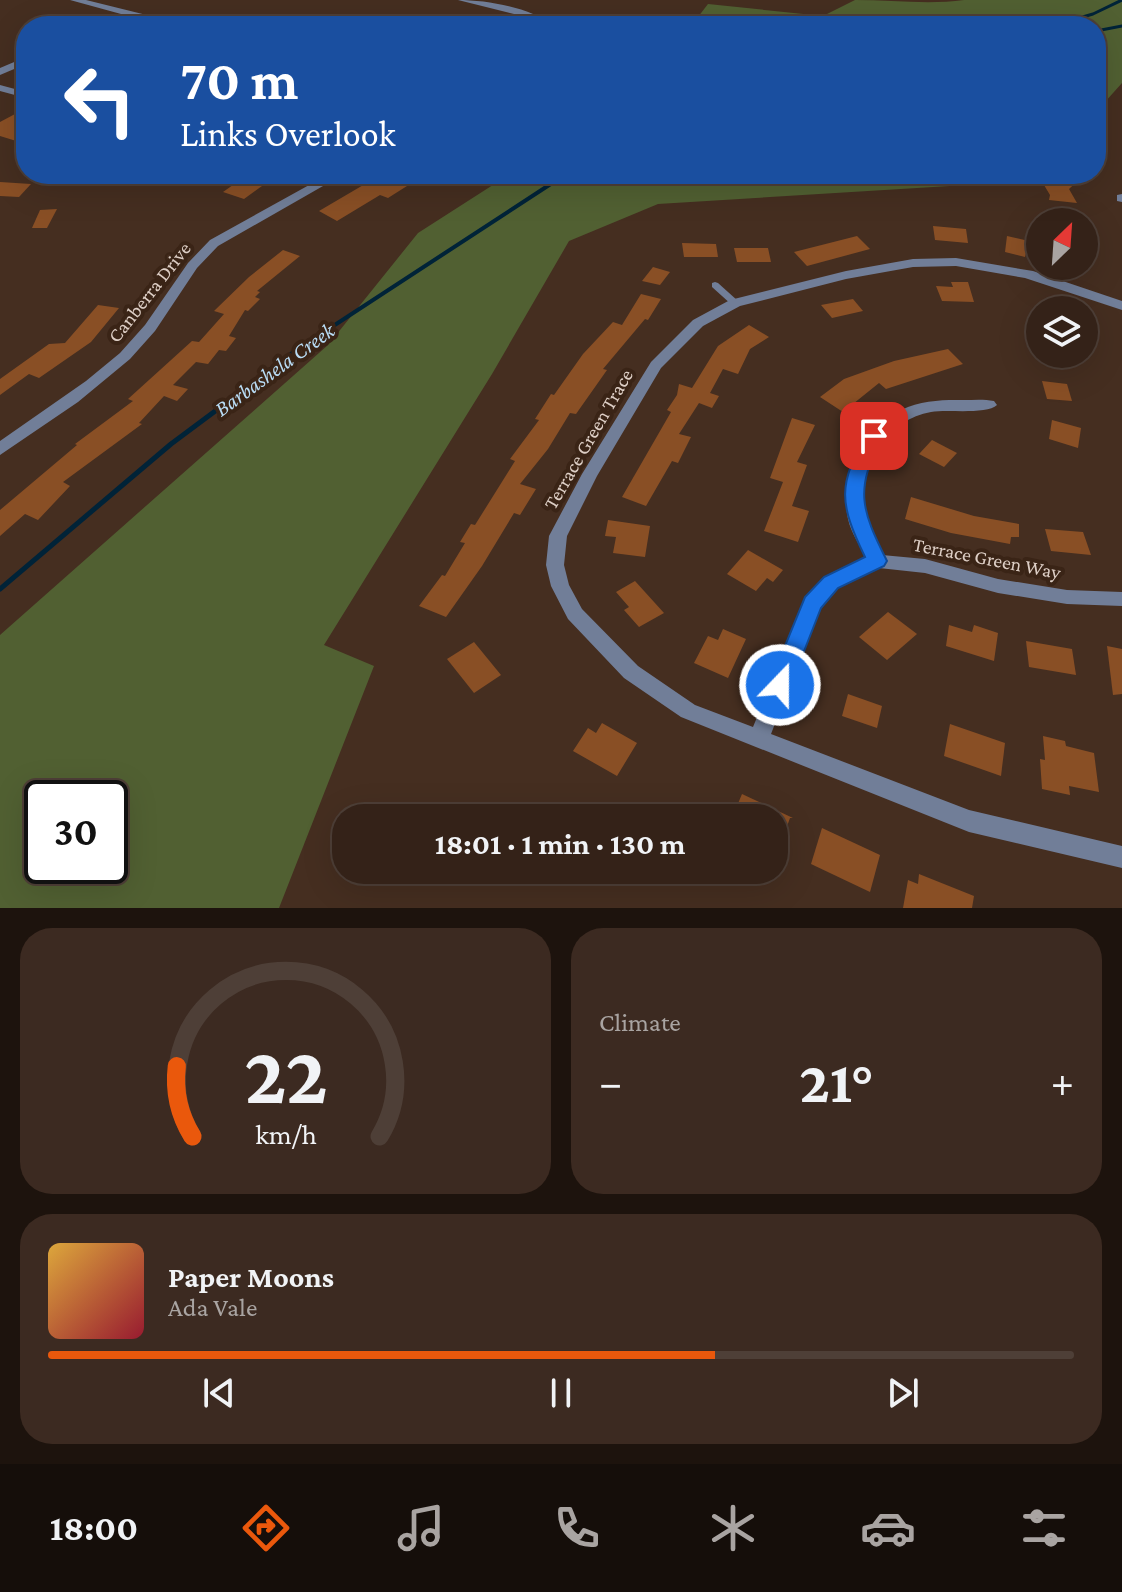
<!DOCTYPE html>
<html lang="en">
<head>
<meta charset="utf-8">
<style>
  body { margin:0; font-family:"Crimson Pro",serif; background:#3c2a21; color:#f1f3f6; height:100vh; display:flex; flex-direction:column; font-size:30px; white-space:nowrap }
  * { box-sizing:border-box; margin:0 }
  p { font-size:26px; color:#a9a4a2 }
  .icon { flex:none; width:44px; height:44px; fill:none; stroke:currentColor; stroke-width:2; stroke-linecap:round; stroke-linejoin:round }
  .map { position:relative; height:908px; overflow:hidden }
  .details { display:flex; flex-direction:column; gap:20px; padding:20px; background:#1d130d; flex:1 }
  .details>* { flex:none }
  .top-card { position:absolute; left:16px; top:16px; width:1090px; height:168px; border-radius:32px; box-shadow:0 8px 32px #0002,0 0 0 2px #4e3f37; background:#1a4fa0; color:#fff; overflow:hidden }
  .needle { width:52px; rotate:25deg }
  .buttons { position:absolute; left:1026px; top:208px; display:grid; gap:16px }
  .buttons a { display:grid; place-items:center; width:72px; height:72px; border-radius:50%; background:#342218; box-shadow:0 8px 32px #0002,0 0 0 2px #4e3f37; font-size:40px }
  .speed { position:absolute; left:24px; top:780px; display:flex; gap:16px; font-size:40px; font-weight:700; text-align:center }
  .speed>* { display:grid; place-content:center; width:104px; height:104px; border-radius:50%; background:#342218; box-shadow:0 8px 32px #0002,0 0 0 2px #4e3f37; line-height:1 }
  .speed .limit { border:4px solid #111; border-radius:12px; background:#fff; color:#111 }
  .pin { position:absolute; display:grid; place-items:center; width:68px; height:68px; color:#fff; margin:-34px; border-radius:16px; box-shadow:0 4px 12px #0006 }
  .me { position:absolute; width:88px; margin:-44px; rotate:22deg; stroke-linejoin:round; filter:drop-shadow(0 0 6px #0008) }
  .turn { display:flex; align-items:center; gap:28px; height:168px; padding:0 32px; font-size:36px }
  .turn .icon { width:104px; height:104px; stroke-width:2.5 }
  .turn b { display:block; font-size:56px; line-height:68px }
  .big { font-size:60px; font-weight:700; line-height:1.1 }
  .details .widget { flex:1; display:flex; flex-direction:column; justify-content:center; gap:12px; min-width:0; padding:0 28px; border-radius:32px; background:#3c2a21 }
  .details .dial { align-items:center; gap:0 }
  .dial svg { height:208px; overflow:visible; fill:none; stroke:#4e3f37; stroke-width:7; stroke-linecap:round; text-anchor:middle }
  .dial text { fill:#f1f3f6; stroke:none }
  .song { display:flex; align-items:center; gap:24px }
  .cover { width:96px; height:96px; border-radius:12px; background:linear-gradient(135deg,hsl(40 70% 55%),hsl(350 70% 35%)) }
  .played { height:8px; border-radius:4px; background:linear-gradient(90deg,#ea580c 65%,#4e3f37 65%) }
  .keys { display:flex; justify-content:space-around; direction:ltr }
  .heat { display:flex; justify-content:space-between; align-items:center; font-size:44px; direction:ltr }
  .details .tiles { flex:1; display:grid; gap:20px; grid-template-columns:1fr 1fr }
  .widget:last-child { grid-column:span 2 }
  .trip { position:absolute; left:332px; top:804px; width:456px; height:80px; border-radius:32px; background:#342218; box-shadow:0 8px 32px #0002,0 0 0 2px #4e3f37; font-weight:700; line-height:80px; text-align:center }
  .tabs { display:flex; height:128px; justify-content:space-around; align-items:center; background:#150e0a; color:#a9a4a2 }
  .tabs .icon { width:56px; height:56px }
  .tabs .active { color:#ea580c }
  .tabs b { font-size:36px; color:#f1f3f6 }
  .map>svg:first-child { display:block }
  .green { fill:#516032; fill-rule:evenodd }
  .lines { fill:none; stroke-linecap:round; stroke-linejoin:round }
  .stream-far2 { stroke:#002338; stroke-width:3 }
  .stream-far1 { stroke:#002338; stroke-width:4 }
  .stream { stroke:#002338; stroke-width:5 }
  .building { fill:#894f25 }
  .lane { fill:#717e98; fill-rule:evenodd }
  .street { fill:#717e98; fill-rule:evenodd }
  .route { fill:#1a73e8; stroke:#114b97; stroke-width:2 }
  .labels { text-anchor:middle; stroke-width:8; stroke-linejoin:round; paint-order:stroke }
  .street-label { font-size:20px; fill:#ddcec5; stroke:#3a2416 }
  .water-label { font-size:22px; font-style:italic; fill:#b9dcf5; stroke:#3a2416 }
</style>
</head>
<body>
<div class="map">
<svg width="1122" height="908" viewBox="0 0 1122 908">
  <rect width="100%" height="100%" fill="#452e20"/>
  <!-- green -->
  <g class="green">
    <path d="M855,0C891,0 929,5 964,0H1122V83L1096,112V26H691L708,4L823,16Z"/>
    <path d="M510,174H987L966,185L658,204L569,241L492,374L324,645L374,666L279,908H0V635L328,345L418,233ZM42,798H110V866H42Z"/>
  </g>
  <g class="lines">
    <!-- stream-far2 -->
    <g class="stream-far2">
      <path d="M1051,26L1093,14L1122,0"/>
      <path d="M1096,31L1122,26"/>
    </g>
    <!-- stream-far1 -->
    <path class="stream-far1" d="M298,349L566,174"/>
    <!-- stream -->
    <path class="stream" d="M0,589L171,444L301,347"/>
  </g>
  <!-- building -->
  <g class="building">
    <path d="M15,114L26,117V144L0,136V122Z"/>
    <path d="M382,174H426L388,198L380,195L337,221L319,211Z"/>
    <path d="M1057,174H1085L1069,189L1077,203L1049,200L1050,195L1044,185Z"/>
    <path d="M240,180H243L262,186L244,199L223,192Z"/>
    <path d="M0,182L31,184L19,197L0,196Z"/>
    <path d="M57,209L47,228H32L40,210Z"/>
    <path d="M933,226L966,229L968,243L935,240Z"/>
    <path d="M857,236L870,249L807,266L794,252Z"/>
    <path d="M1007,236L1029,241L1025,257L1005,252Z"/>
    <path d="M682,243L716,244L718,257H684Z"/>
    <path d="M734,248H768L771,262H737Z"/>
    <path d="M283,250L300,256L257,291L260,292L255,297L260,299L248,311L245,310L229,336L236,338L226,351L219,350L208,364L196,362L173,385L188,389L177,401L164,396L139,423L142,424L63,482L70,486L38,520L25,514L0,536V510L77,445L75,444L133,401L128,399L192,341L199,342L224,314L214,311L249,277Z"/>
    <path d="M653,267L670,272L660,285L642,281Z"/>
    <path d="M951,282H968L974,302L942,301L936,286L953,287Z"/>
    <path d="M641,294L661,299L648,320L645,319L603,369L607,370L576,414L570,413L548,449L520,484L536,489L520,515L514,513L482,566L446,617L419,606L442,575L445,576L465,543L460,542L471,524L475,525L515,461L510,459L539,420L535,419L551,394L554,395L583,354L613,322L622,325Z"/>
    <path d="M853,299L863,311L832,318L821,305Z"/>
    <path d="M98,305L119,308L91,342L39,378L29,374L0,395V379L49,344L65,343Z"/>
    <path d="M749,325L769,337L750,349L738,374L723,369L710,393L719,396L712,408L699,403L679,434L691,437L678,463L672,461L646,506L622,497L671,412L667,410L677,395L679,384L692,388L718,346Z"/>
    <path d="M948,349L963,364L886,389L879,383L843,412L820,397L844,379L894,361Z"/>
    <path d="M1042,381L1067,384L1072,401L1047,399Z"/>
    <path d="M792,418L815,425L797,462L807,465L792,506L809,511L798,542L764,531L783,482L770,478Z"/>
    <path d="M1052,420L1081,428L1078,448L1049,439Z"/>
    <path d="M932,440L957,453L944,467L919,454Z"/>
    <path d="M911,497L974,516L1019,524V537H1011L1010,544L951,533L905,519Z"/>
    <path d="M608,520L650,526L645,557L613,553L616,537L605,536Z"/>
    <path d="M1045,529L1083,532L1091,555L1051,551Z"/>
    <path d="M748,550L783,570L773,582L767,578L756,591L727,574Z"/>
    <path d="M635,581L664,613L639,627L624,610L629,607L616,592Z"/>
    <path d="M888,612L917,634L887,660L859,637Z"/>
    <path d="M949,625L972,632L974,625L998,633L994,661L946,646Z"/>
    <path d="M723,629L746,639L728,678L694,663L708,636L718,640Z"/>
    <path d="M1026,641L1072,649L1076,675L1029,667Z"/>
    <path d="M474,642L501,675L474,693L447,659Z"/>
    <path d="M1107,646L1122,649V694L1113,695Z"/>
    <path d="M848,694L882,706L877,728L842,716Z"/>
    <path d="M602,723L637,743L617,776L573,751L588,728L596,733Z"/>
    <path d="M950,724L1005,743L1001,776L944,756Z"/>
    <path d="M1043,736L1065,741L1066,746L1094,753L1099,792L1069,786L1070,795L1042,789L1040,759L1045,760Z"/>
    <path d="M742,794L793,818H790L776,857L774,818H732Z"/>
    <path d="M822,828L880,855L870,892L811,864Z"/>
    <path d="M919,874L974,896L972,908H903L908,880L918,884Z"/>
  </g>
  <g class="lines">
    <!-- lane -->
    <path class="lane" d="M715,282L718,283L738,301V305H732L712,287V283Z"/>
    <!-- street -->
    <g class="street">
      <path d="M70,0H86L191,26C171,26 152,17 133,16C122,16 112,26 96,26L121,14Z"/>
      <path d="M458,0C489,0 530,8 556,26H543L522,16Z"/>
      <path d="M26,57V64L0,75V68Z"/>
      <path d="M0,85L26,92V98L0,91Z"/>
      <path d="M329,174H344L218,246L197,268L155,331L130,359L78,402L0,455V441L86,381L120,353L145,325L188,263L210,240Z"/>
      <path d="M1122,194V202L1117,201V195Z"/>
      <path d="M956,258L1033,271L1122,301V310L1025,278L956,266L913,267L846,279L740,306L703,326L661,368L597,476L567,536L564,565L569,585L582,609L638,666L695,705L753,727L806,598L825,578L867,558C860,546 851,533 848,519C838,473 865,424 908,407C926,400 945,400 963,400C974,400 984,399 994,401L997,405C987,415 947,409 931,412C883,421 856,469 864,515C867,529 876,542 882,555L925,559L998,579L1067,590L1122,592V606L1067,604L998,593L925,573L879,568L837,588L820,607L771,734L969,810L1122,846V868L969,832L681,717L624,678L568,619L551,586L546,565L549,536L582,474L651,362L693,320L730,300L846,271L913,259Z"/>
    </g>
  </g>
  <!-- route -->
  <path class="route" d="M874,430L883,436C854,490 861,509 887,561L884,566L838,588L821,608L788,692L780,695L772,692L769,685L805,597L824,577L865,557C839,503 837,485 868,432Z"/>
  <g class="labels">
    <!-- street labels -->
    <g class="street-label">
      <text transform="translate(149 292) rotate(-52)" y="7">Canberra Drive</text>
      <text transform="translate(588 439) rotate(-60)" y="7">Terrace Green Trace</text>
      <text transform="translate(987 558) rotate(11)" y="7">Terrace Green Way</text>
    </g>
    <!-- water labels -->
    <g class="water-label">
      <text transform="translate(274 369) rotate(-36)" y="8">Barbashela Creek</text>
    </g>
  </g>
</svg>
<div class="buttons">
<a><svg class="needle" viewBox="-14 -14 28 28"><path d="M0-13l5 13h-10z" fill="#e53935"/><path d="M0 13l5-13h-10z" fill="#a9a4a2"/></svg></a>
<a><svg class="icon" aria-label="layers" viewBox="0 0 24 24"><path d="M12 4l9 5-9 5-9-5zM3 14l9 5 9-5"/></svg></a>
</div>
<div class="speed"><div class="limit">30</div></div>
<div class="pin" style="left:874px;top:436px;background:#d93025"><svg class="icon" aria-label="arrive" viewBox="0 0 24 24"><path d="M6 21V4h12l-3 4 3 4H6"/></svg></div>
<svg class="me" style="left:780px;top:685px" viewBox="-20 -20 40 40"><circle r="17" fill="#1a73e8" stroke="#fff" stroke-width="3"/><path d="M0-11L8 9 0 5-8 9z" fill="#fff"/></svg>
<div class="trip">18:01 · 1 min · 130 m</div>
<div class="top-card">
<div class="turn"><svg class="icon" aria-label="left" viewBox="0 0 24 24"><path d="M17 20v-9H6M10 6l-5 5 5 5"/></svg><div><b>70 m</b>Links Overlook</div></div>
</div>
</div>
<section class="details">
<div class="tiles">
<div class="widget dial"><svg viewBox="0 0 100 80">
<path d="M14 69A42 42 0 1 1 86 69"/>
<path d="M14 69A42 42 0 0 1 8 42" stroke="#ea580c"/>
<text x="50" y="56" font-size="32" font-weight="700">22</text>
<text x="50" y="72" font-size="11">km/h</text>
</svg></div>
<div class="widget"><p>Climate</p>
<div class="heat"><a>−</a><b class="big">21°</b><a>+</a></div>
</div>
<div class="widget">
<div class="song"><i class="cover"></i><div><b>Paper Moons</b><p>Ada Vale</p></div></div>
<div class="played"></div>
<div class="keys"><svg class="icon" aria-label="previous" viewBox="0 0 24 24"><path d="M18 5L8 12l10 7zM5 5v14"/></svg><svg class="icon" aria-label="pause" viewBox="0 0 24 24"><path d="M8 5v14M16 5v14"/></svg><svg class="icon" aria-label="next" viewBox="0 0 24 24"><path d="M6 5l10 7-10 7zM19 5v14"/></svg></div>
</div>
</div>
</section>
<nav class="tabs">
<b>18:00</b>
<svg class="icon active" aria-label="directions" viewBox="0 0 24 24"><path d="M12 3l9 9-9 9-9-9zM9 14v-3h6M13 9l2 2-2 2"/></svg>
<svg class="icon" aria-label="music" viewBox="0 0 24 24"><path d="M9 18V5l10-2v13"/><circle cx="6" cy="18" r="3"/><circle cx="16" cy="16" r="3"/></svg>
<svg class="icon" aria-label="phone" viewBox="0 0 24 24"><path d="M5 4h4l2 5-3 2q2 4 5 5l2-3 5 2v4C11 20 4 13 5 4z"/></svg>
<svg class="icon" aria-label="climate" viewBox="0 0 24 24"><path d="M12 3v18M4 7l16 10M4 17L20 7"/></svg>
<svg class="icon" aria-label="car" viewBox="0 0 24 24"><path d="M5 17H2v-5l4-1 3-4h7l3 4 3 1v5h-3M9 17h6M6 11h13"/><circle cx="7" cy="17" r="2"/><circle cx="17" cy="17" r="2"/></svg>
<svg class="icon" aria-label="filters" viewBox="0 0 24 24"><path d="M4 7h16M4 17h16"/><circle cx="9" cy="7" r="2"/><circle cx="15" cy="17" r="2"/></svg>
</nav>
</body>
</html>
